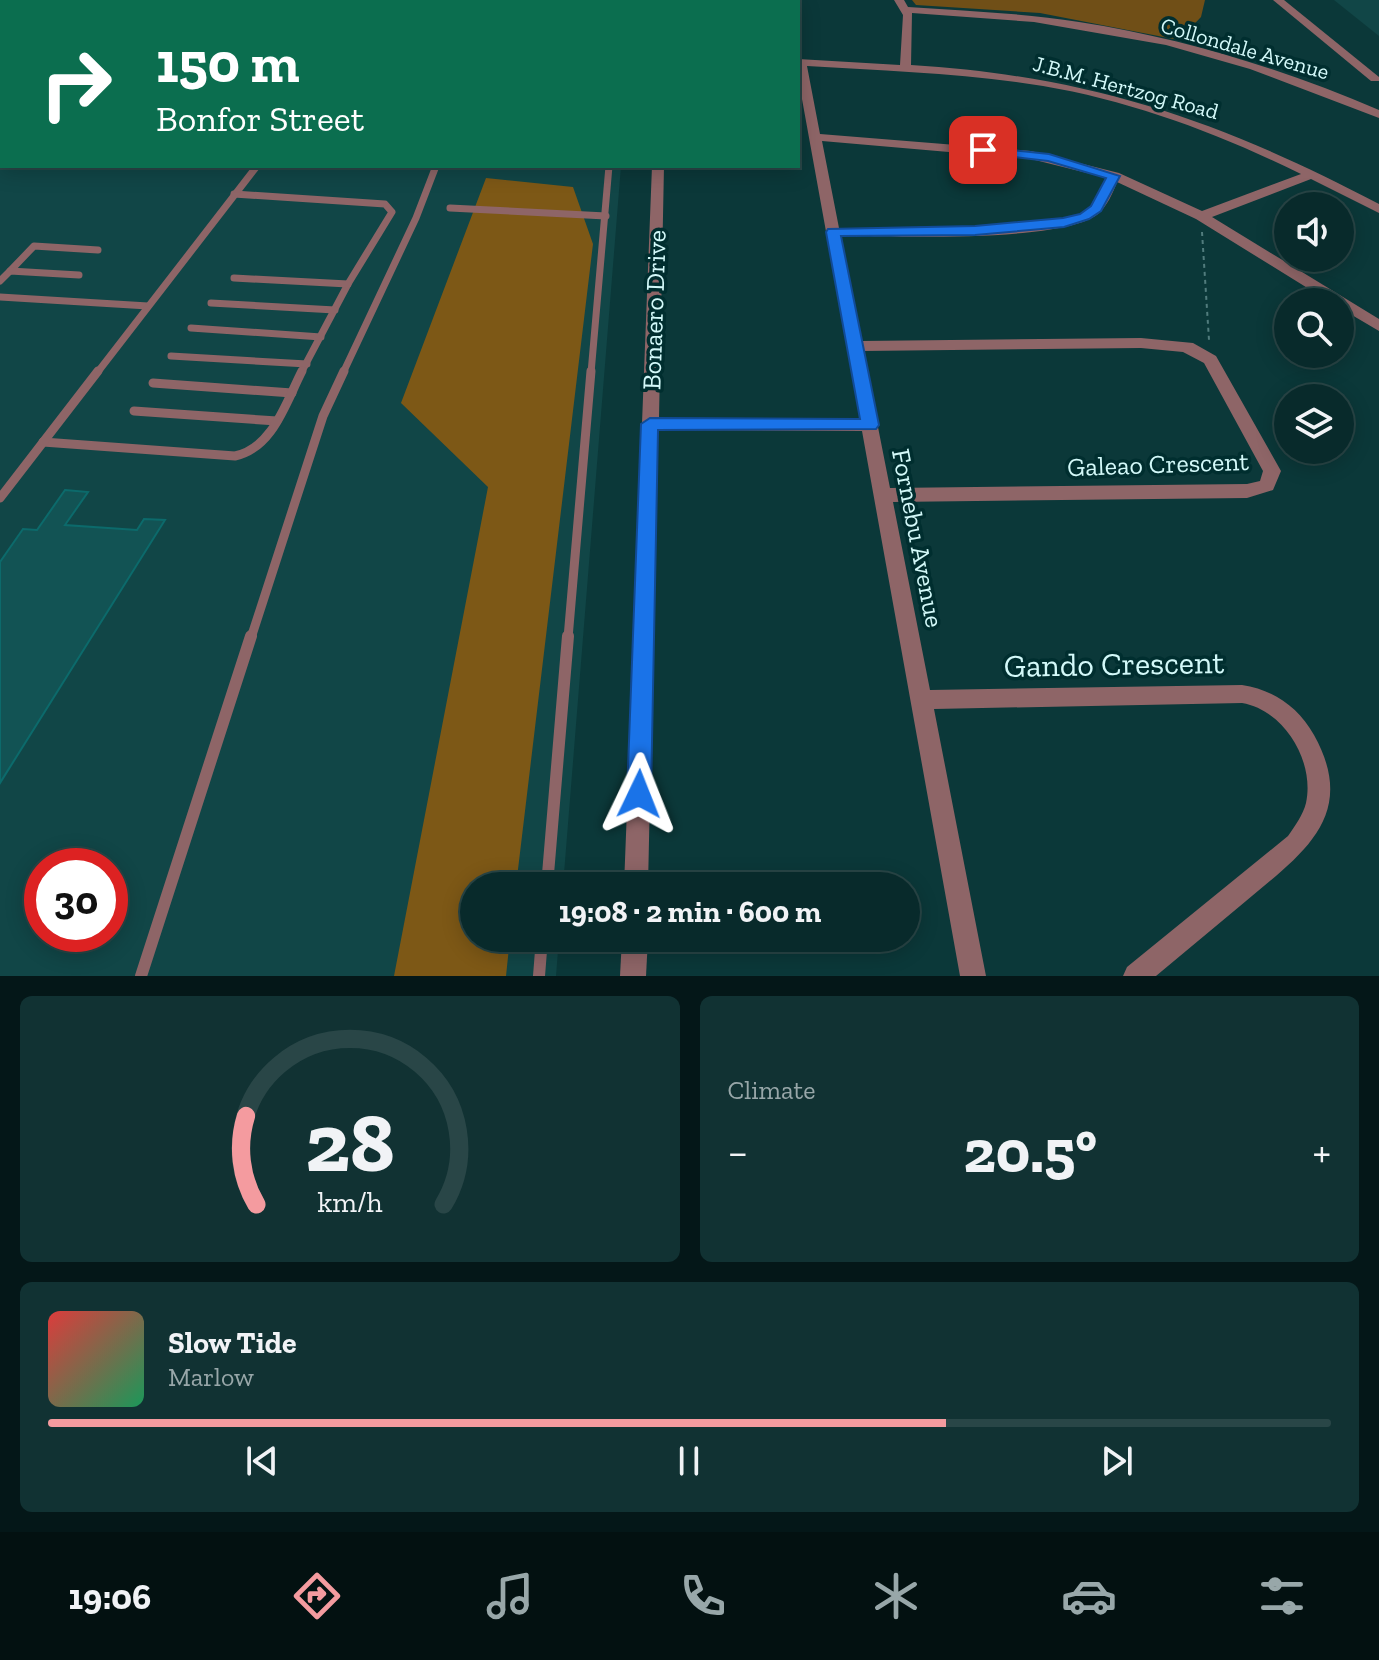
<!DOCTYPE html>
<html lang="en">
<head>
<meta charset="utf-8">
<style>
  body { margin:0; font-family:"Zilla Slab",serif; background:#113233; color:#f1f3f6; height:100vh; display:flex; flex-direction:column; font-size:30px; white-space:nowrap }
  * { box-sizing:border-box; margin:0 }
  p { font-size:26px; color:#98a7a9 }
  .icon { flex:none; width:44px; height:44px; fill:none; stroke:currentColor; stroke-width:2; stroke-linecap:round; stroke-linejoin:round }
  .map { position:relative; height:976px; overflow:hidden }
  .drawer { display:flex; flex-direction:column; gap:20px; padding:20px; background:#041718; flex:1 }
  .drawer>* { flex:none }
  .hud { position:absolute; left:0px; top:0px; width:800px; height:168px; box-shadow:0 4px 20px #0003,0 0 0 2px #294647; background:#0b6e4f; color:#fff; overflow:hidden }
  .tools { position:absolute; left:1274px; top:192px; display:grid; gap:16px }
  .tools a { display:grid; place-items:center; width:80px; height:80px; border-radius:50%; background:#082a2b; box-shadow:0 4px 20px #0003,0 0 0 2px #294647; font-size:40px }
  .speed { position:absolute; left:24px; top:848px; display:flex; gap:16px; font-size:40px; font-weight:700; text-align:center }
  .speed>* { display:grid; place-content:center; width:104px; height:104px; border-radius:50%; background:#082a2b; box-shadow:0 4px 20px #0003,0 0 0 2px #294647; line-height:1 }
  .speed .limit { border:12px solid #d22; background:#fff; color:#111 }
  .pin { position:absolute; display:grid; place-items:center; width:68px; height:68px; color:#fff; margin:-34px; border-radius:16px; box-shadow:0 4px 12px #0006 }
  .me { position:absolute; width:88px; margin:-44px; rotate:2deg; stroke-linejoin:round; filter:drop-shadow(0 0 6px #0008) }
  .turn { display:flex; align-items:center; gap:28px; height:168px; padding:0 24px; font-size:36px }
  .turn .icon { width:104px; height:104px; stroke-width:2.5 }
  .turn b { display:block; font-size:56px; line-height:68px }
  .big { font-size:60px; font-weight:700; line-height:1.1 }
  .drawer .card { flex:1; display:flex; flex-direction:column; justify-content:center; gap:12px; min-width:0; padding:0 28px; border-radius:12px; background:#113233 }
  .drawer .dial { align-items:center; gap:0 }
  .dial svg { height:208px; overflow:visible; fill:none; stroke:#294647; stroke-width:7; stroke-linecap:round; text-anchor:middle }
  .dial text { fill:#f1f3f6; stroke:none }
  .song { display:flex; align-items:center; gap:24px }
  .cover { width:96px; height:96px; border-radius:12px; background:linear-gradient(135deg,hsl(0 70% 55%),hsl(150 70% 35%)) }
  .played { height:8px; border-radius:4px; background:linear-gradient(90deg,#f49b9f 70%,#294647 70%) }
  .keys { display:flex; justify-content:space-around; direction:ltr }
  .heat { display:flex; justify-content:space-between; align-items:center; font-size:44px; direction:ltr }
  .drawer .tiles { flex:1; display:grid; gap:20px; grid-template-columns:1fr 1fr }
  .card:last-child { grid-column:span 2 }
  .trip { position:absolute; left:460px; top:872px; width:460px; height:80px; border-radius:40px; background:#082a2b; box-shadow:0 4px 20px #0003,0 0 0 2px #294647; font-weight:700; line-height:80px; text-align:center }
  .tabs { display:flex; height:128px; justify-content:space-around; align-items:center; background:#031111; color:#98a7a9 }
  .tabs .icon { width:56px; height:56px }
  .tabs .on { color:#f49b9f }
  .tabs b { font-size:36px; color:#f1f3f6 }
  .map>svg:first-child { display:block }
  .built { fill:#114647; fill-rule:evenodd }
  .green { fill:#704f17 }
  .forest { fill:#7d5816 }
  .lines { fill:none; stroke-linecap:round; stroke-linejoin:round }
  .taxiway { fill:#547f80; fill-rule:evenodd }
  .building { fill:#125354; stroke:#0c6a6b; stroke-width:2 }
  .path { stroke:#517c7d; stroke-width:2; stroke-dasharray:4 4; stroke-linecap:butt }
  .lane-far3 { stroke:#8e6567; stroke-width:6 }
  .lane-far2 { stroke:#8e6567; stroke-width:7 }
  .lane-far1 { stroke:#8e6567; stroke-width:9 }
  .lane { stroke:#8e6567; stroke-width:12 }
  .street { fill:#8e6567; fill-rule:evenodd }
  .route { fill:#1a73e8; stroke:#114b97; stroke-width:2 }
  .labels { text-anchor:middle; stroke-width:7; stroke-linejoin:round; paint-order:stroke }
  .far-street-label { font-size:22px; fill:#d3f9f9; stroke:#002e2f }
  .street-label { font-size:26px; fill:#d3f9f9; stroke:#002e2f }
  .near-street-label { font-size:32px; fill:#d3f9f9; stroke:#002e2f }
</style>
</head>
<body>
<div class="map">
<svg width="1379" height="976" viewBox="0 0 1379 976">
  <rect width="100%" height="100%" fill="#0b3839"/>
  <!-- built -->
  <g class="built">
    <path d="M0,0H629L2,2V166H621L563,886H474V938H559L556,976H0ZM42,866H110V934H42Z"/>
    <path d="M1334,0H1379V36Z"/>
  </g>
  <!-- green -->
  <path class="green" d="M912,0H1205L1201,17L1179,40L1040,13L916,5Z"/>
  <!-- forest -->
  <path class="forest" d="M486,178L573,187L593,244L516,886H474V938H510L506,976H394L488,487L401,403Z"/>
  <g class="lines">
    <!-- taxiway -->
    <g class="taxiway">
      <path d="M2,26V44L0,45V27Z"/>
      <path d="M0,118H2L0,140Z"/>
    </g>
  </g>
  <!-- building -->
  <path class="building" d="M65,490L88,492L65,525L137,530L144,519L165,520L0,783V562L23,529L37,530Z"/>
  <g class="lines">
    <!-- path -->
    <path class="path" d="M1202,232L1209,340"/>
    <!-- lane-far3 -->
    <path class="lane-far3" d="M134,2L137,0"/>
    <!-- lane-far2 -->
    <g class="lane-far2">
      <path d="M234,194L385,204L392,212L348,284L301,373"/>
      <path d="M450,208L606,216"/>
      <path d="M10,271L34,246L98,250"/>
      <path d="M234,278L348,284"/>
      <path d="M0,281L10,271L79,275"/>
      <path d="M0,297L148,306"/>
      <path d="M211,303L335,310"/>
      <path d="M191,328L321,337"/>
      <path d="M171,356L307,364"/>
      <path d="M97,373L257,166"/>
      <path d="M343,373L416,218L436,166"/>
      <path d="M591,373L609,166"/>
    </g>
    <!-- lane-far1 -->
    <g class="lane-far1">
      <path d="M153,383L292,393"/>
      <path d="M134,411L277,421"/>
      <path d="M43,442L235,456C273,448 286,402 302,371"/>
      <path d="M0,498L98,371"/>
      <path d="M251,638L323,416L344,371"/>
      <path d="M568,638L591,371"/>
    </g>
    <!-- lane -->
    <g class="lane">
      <path d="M547,886L568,636"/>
      <path d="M141,976L251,636"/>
      <path d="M539,976L542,938"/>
    </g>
    <!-- street -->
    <g class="street">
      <rect x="639" y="0" width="10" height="2"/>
      <path d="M894,0H904L908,7C965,11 1023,13 1079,22C1183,38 1283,69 1379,110V118L1250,69L1166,45L1034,22L912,13L911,65C1091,76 1221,121 1379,204V213L1311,179L1212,217L1379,319V331L1340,308V302H1330L1196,219L1117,182C1113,193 1107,206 1098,214C1062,243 892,236 841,236L861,341L1141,338L1193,343L1216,356L1281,471L1273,490L1247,498L893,502L930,690L1242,685C1274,690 1298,707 1314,735C1359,816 1302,854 1246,901C1216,926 1186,951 1156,976H1123L1127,967L1288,836C1295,826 1303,815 1306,803C1315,761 1284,710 1242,703L934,709L986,976H960L862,431L658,430L648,886H624L652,166H664L659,418L860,419L798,77V59L900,65L903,15ZM807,66C886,71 964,73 1043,86C1132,101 1220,134 1301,174L1202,211L1119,173L1031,151L820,134ZM822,141L1031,159L1107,178C1102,188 1097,203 1087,210C1049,236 890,228 839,228ZM1141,348L1183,352L1204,363L1263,471L1260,481L1247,484L890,488L863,351Z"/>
      <path d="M1273,0H1284L1379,77V81H1371Z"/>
      <path d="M622,938H648L646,976H620Z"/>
    </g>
  </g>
  <!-- route -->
  <path class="route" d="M983,147L1049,154L1120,176L1101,211L1089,219L1064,227L975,235L841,236L879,425L876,429L658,430L651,794L647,801L639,805L631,801L627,794L641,424L650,418L860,419L826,232L828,229L975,226L1063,218L1080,214L1091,206L1106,178L1048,161L979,153V148Z"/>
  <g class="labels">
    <!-- far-street labels -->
    <g class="far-street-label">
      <text transform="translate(1245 48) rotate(16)" y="8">Collondale Avenue</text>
      <text transform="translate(1126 87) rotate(15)" y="8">J.B.M. Hertzog Road</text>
    </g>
    <!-- street labels -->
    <g class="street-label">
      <text transform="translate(654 310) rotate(-88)" y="9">Bonaero Drive</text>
      <text transform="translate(1158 464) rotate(-2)" y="9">Galeao Crescent</text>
      <text transform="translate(918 538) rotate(79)" y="9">Fornebu Avenue</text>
    </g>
    <!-- near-street labels -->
    <g class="near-street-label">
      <text transform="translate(1114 664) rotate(-1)" y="11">Gando Crescent</text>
    </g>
  </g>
</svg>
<div class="tools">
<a><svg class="icon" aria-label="sound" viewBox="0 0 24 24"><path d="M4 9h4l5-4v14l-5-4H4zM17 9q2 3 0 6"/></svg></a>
<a><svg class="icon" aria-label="search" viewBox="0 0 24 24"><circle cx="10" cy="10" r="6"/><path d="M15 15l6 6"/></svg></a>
<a><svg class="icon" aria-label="layers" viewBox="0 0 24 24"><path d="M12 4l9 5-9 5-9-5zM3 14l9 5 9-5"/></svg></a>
</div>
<div class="speed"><div class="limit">30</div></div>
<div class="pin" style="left:983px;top:150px;background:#d93025"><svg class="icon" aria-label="arrive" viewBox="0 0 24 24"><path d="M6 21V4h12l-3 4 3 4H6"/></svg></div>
<svg class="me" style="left:639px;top:794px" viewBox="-20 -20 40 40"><path d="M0-17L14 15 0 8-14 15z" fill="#1a73e8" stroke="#fff" stroke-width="4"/></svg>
<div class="trip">19:08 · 2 min · 600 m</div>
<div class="hud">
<div class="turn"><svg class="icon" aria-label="right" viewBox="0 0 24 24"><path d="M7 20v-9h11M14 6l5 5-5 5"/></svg><div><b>150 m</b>Bonfor Street</div></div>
</div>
</div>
<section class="drawer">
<div class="tiles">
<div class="card dial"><svg viewBox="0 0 100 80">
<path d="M14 69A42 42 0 1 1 86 69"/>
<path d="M14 69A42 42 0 0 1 10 35" stroke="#f49b9f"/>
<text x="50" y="56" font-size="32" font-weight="700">28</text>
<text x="50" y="72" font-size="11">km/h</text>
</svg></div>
<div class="card"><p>Climate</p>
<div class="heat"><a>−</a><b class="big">20.5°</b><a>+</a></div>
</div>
<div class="card">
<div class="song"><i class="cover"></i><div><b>Slow Tide</b><p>Marlow</p></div></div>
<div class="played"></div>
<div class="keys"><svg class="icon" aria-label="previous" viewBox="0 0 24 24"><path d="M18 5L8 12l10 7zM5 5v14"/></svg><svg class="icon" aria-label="pause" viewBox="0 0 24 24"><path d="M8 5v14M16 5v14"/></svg><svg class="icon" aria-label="next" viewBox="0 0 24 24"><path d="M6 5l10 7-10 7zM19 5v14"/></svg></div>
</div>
</div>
</section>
<nav class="tabs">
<b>19:06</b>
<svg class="icon on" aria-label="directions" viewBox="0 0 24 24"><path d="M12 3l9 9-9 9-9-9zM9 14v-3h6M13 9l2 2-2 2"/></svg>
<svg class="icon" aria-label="music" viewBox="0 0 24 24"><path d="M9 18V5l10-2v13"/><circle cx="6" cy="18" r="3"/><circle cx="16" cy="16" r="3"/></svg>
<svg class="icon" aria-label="phone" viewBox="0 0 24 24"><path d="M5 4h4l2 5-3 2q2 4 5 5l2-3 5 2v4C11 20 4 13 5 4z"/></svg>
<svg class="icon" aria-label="climate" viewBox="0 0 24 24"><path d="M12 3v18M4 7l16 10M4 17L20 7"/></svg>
<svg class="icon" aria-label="car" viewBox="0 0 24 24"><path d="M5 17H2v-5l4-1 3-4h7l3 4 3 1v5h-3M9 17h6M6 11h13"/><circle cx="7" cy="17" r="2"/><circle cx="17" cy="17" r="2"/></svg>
<svg class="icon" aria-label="filters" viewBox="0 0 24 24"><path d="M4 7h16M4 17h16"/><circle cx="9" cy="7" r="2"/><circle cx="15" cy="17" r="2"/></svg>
</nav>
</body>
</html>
